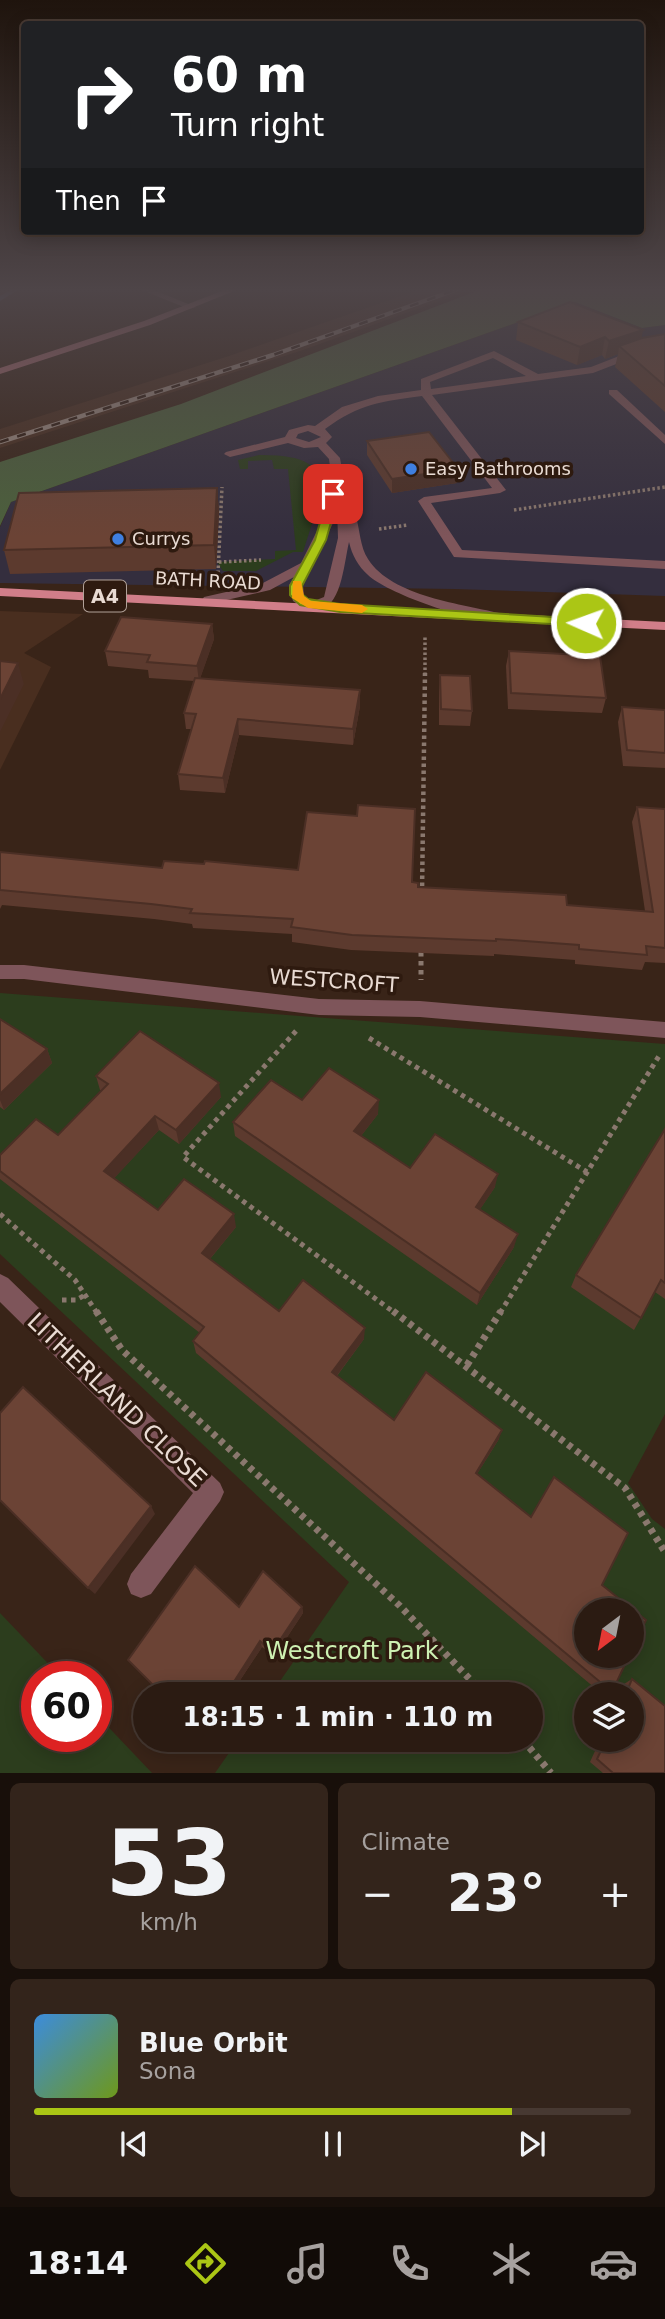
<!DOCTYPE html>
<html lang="en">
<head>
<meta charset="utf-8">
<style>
  body { margin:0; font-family:"DejaVu Sans",sans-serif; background:#33241b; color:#f1f3f6; height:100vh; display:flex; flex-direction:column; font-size:26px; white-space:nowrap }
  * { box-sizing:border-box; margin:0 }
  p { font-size:23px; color:#a6a19f }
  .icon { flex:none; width:38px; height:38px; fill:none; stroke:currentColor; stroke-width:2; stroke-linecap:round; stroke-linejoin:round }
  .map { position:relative; height:1773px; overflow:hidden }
  .details { display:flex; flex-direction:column; gap:10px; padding:10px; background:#180f0a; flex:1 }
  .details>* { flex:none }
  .hud { position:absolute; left:21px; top:21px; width:623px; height:214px; border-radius:7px; box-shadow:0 4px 18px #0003,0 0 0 2px #473932; background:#202124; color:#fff; overflow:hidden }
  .needle { width:46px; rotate:212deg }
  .buttons { position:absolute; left:574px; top:1598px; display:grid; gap:14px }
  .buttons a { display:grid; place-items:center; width:70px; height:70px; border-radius:50%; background:#2b1b12; box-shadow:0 4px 18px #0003,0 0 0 2px #473932; font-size:35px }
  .speed { position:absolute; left:21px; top:1661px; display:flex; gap:14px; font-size:35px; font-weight:700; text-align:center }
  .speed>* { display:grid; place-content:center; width:91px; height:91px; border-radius:50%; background:#2b1b12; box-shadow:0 4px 18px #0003,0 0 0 2px #473932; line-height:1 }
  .speed .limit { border:10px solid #d22; background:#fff; color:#111 }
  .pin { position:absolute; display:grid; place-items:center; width:60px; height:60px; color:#fff; margin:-30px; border-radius:14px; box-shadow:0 4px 10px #0006 }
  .me { position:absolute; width:77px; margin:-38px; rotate:272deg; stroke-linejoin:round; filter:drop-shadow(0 0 5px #0008) }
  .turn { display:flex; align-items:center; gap:24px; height:147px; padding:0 35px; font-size:32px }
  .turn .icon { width:91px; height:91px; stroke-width:2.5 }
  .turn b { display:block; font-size:49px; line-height:60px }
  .then { display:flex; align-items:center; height:66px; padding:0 35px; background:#0003; gap:14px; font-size:26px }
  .big { font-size:52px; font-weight:700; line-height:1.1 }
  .details .card { flex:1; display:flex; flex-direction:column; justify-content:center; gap:10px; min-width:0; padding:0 24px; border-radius:10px; background:#33241b }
  .details .dial { align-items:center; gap:0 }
  .dial b { font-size:91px; line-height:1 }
  .song { display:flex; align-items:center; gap:21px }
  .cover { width:84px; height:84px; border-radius:10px; background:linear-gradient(135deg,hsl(210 70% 55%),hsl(80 70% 35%)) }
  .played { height:7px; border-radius:4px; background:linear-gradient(90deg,#abc615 80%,#473932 80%) }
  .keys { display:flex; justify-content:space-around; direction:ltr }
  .heat { display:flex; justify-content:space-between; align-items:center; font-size:38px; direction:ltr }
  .details .tiles { flex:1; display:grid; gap:10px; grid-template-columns:1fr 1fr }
  .card:last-child { grid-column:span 2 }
  .trip { position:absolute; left:133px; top:1682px; width:410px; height:70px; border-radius:35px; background:#2b1b12; box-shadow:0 4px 18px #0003,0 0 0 2px #473932; font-weight:700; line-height:70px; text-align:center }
  .dock { display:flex; height:112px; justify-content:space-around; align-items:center; background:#110b07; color:#a6a19f }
  .dock .icon { width:49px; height:49px }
  .dock .selected { color:#abc615 }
  .dock b { font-size:32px; color:#f1f3f6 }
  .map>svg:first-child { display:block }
  .commercial { fill:#342e3e }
  .built { fill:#492e1f }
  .green { fill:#2c3d1d; fill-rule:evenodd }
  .forest { fill:#4c603c }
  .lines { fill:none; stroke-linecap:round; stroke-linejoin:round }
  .stream { fill:#4c6284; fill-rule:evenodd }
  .path-far3 { stroke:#8a786e; stroke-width:3.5; stroke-dasharray:2.5 2.5; stroke-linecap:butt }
  .path-far2 { stroke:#8a786e; stroke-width:4.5; stroke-dasharray:3.5 3.5; stroke-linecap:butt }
  .path-far1 { stroke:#8a786e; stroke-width:5; stroke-dasharray:4.5 4.5; stroke-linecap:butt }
  .path { stroke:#8a786e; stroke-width:7; stroke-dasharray:5 5; stroke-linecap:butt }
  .lane { fill:#7e555a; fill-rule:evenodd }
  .street { fill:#7e555a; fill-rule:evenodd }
  .secondary { fill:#ad6d74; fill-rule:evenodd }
  .primary { fill:#d17e89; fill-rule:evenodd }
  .rail-casing { stroke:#9c8b81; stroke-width:4.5 }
  .rail { stroke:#2e1a0f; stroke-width:2.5; stroke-dasharray:9; stroke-linecap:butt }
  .wall { fill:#5c3a2e }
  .shaded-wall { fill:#4b2f25 }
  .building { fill:#6b4335; stroke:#4b2f25; stroke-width:2 }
  .route { fill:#abc615; stroke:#6f810e; stroke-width:2 }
  .slow { fill:#f59e0b }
  .shop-dot { fill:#3f7fe0; stroke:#2e1a0f; stroke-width:2.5 }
  .labels { text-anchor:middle; stroke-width:7; stroke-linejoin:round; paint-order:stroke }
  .far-poi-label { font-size:18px; fill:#e9dbd3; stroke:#2e1a0f; text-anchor:start }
  .far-street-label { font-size:18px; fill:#e9dbd3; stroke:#2e1a0f }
  .shield { fill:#2e1a0f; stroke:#b1a198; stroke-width:2 }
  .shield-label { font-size:19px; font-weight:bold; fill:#e9dbd3 }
  .street-label { font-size:21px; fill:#e9dbd3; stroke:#2e1a0f }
  .near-street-label { font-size:24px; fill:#e9dbd3; stroke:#2e1a0f }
  .near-park-label { font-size:24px; fill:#cdf1b2; stroke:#2e1a0f }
</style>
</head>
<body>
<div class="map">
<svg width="665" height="1773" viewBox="0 0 665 1773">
  <rect width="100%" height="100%" fill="#392418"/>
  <!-- commercial -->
  <path class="commercial" d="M575,302L642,328L665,325V596L454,589L0,583V527L11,502Z"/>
  <!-- built -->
  <g class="built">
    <path d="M421,289H473L303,350L0,448V429L229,356Z"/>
    <path d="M0,611L83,614L24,653L51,667L0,770Z"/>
  </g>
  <!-- green -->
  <g class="green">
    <path d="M259,455C346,454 320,495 303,552H293L256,571H223L217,562L275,559V551L296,550L288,469H274L272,460L248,461V469H240L238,460Z"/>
    <path d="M0,993L665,1044V1414L628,1483L652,1519L665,1529V1773H215L238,1740H530V1694H271L349,1582L0,1254ZM586,1610H632V1656H586ZM586,1694H632V1740H586Z"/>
    <path d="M0,1613L60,1676H37V1736H96V1714L152,1773H0Z"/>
  </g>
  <!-- forest -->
  <path class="forest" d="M482,289H665V325L642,328L575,302L11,502L0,526V462L181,404Z"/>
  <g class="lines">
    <!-- stream -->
    <path class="stream" d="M13,289H20L0,301V296Z"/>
    <!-- path-far3 -->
    <g class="path-far3">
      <path d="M514,510L665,487"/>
      <path d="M379,529L408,525"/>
      <path d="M219,562L261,560"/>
      <path d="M218,573L222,487"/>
      <path d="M425,675V635"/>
    </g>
    <!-- path-far2 -->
    <g class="path-far2">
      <path d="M422,893L425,673"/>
      <path d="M421,947V954"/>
    </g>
    <!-- path-far1 -->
    <g class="path-far1">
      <path d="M421,952V980"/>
      <path d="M296,1031L183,1157L395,1313"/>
      <path d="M369,1038L587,1172"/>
      <path d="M0,1214L75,1280L97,1313"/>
      <path d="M62,1300H76L87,1294"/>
      <path d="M500,1313L659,1056"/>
    </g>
    <!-- path -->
    <g class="path">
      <path d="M96,1311L122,1350L400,1606L484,1694"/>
      <path d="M393,1311L625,1488L665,1552"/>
      <path d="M467,1365L501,1311"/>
      <path d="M523,1740L551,1773"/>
    </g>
    <!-- lane -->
    <g class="lane">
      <path d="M139,289H151L196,307L189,309Z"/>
      <path d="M665,346V352L637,356L593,373L432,395L506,490L500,493L431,503L462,550L665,561V569L454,557L418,501L424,497L492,488L422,396C380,402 361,403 325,429L332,437L326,443L340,458L350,513L356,517C360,530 360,547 368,559C392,597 463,604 503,614V620C476,625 388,594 368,575C358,566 352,555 349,542C342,573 340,632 293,601L289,585L294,577L270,590L209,604L202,600L204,597L261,584L301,563L322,521L331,474L329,459L318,447L304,448L288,443L230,457L224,454L226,452L285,437L289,430L308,425L315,426L342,407L378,396L421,390V379L494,351L538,374L591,367L632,351ZM493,358L526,376L431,389L430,382ZM308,431L321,437L309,442L296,438L298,434ZM337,507L338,538L324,597L314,601L304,596L303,585L334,521Z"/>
      <path d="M609,390H617L665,435V444L609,394Z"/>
    </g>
    <!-- street -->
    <g class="street">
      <path d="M0,965H24L319,999L420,1001L665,1022V1038L420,1017L319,1015L24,979H0Z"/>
      <path d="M0,1274L8,1278L220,1483L224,1492L220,1501L151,1594L141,1598L131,1594L127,1584L131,1574L193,1493L0,1302Z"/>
    </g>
    <!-- secondary -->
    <path class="secondary" d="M227,289H239L150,325L0,374V368L144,321Z"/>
    <!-- primary -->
    <path class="primary" d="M0,588L665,622V630L0,596Z"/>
    <defs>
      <path id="rail" d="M0,442L273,355L458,289"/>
    </defs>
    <!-- rail casing -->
    <use href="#rail" class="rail-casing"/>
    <!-- rail -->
    <use href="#rail" class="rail"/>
  </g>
  <!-- wall -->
  <g class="wall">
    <path d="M518,322L641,338L665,334V412L615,367L618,354L605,359L602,355L577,365L516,340Z"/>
    <path d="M367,441L458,469L457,483L392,493L367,455Z"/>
    <path d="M217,488L219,511L216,569L10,574L4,550Z"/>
    <path d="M212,624L214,639L200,678L360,706L353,745L239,735L225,793L180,790L178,774L191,729H186L184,713L194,681L149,678L148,670L108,666L105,651Z"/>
    <path d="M509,651L606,698L602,713L508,709L506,666Z"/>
    <path d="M440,675L472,711L470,726L439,725V691Z"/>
    <path d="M622,707L665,710V768L623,766L618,722Z"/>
    <path d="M637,807L665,809V963L645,962L642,970L575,964V960L494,954V956L351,950L292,942V934L193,928L192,924L154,919L2,905L0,909V852L162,868L412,882L418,887L567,905L645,911L632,822Z"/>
    <path d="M0,1019L47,1049L52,1063L4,1110L0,1107Z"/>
    <path d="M96,1076L221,1097L179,1144L159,1130L114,1178L158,1210L236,1227L210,1259L279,1311L364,1339L337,1376L394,1420L499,1439L477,1474L602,1585L612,1692L608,1694H602L196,1353L193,1341L200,1333L0,1179V1155L58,1135L102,1091L100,1090Z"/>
    <path d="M302,1100L378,1114L361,1136L410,1168L495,1187L480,1209L514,1247L477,1305L235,1136L233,1122Z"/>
    <path d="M665,1129V1299L655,1292L634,1330L571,1287L576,1275Z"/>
    <path d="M239,1607H302L303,1613L274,1657L262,1647L231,1694H162Z"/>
    <path d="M632,1679L665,1773H603L590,1762L600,1740H632V1694H620L624,1684Z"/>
  </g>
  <!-- shaded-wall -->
  <g class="shaded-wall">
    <path d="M643,330L640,347L619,346L618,354L605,359L609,341Z"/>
    <path d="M605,337L602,355L577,365L580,347Z"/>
    <path d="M458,469L457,483L392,493V479Z"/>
    <path d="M217,488L219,511L216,569L214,545Z"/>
    <path d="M212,624L214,639L199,682L197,666Z"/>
    <path d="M18,663L24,684L0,732V699Z"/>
    <path d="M360,690V706L353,745V729Z"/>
    <path d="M238,719L239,735L225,793L223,778Z"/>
    <path d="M47,1049L52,1063L4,1110L0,1100V1094Z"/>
    <path d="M219,1083L221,1097L179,1144L176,1130Z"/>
    <path d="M379,1100L378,1114L354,1145V1131Z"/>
    <path d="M155,1116L159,1130L109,1184L104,1171Z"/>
    <path d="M498,1174L495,1187L473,1220L476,1207Z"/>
    <path d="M234,1214L236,1227L204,1266L202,1253Z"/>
    <path d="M518,1234L514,1247L477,1305L480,1293Z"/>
    <path d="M365,1328L364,1339L332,1382V1372Z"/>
    <path d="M502,1430L499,1439L472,1482L476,1473Z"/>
    <path d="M151,1506L155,1514L95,1594L88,1588Z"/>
    <path d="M302,1607L303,1613L274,1657L272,1652Z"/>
    <path d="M260,1641L262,1647L231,1694H226Z"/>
  </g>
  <!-- building -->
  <g class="building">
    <path d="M570,302L643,330L609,341L605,337L580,347L518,322Z"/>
    <path d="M665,334V386L619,346L642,338Z"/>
    <path d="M429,432L458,469L392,479L367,441Z"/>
    <path d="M217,488L214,545L4,550L19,493Z"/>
    <path d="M121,617L212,624L197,666L147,662L150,655L105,651Z"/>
    <path d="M509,651L600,656L606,698L511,693Z"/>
    <path d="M0,661L18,663L0,699Z"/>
    <path d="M440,675L470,676L472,711L441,709Z"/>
    <path d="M195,678L360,690L353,729L238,719L223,778L178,774L196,714L184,713Z"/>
    <path d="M622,707L665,710V753L627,750Z"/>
    <path d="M358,805L415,809L412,882L418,883V887L566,895L567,905L653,912L637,807L665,809V948L646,946L647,955L579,949V945L496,939V941L352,935L291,927L293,919L190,913L192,909L151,904L0,890V852L162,868L164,861L204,864L205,861L298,870L307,812L357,816Z"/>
    <path d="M0,1019L47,1049L0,1094Z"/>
    <path d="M140,1031L219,1083L176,1130L155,1116L104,1171L158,1210L184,1179L234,1214L202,1253L279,1311L303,1280L365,1328L332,1372L394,1420L426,1372L502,1430L476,1473L531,1517L554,1477L628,1533L602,1585L646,1620L632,1650V1610H586V1656H629L612,1692L193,1341L204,1327L0,1171V1155L36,1119L58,1135L108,1084L96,1076Z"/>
    <path d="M329,1068L379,1100L354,1131L410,1168L435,1134L498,1174L476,1207L518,1234L480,1293L233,1122L271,1080L302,1100Z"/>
    <path d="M665,1129V1283L661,1280L641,1318L576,1275Z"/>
    <path d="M23,1387L151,1506L88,1588L0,1500V1413Z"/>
    <path d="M195,1566L239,1607L263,1571L302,1607L272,1652L260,1641L226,1694H162L128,1660Z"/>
    <path d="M632,1679L665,1706V1773H613L597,1759L606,1740H632V1694H626Z"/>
  </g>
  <!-- sky -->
  <linearGradient id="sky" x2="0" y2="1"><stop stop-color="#1f140d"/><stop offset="0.54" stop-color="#4e4548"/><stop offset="1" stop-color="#4e4548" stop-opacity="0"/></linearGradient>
  <rect width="665" height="537" fill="url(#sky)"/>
  <!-- route -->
  <path class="route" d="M333,491L339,494L326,540L302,586V594L308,599L340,604L586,619L592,623L586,626L340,612L300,605L290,595V586L315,540L328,494Z"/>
  <!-- slow -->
  <path class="slow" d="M293,581H301L304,596L311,601L362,605L368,609L362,613L308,608L292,598Z"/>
  <!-- markers -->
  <g class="shop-dot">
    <circle cx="411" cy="469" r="7"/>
    <circle cx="118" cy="539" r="7"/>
  </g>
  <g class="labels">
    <!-- far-poi labels -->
    <g class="far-poi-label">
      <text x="425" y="475">Easy Bathrooms</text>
      <text x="132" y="545">Currys</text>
    </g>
    <!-- far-street labels -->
    <g class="far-street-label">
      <text transform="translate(208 581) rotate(3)" y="6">BATH ROAD</text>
    </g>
    <!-- shield labels -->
    <rect class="shield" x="84" y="580.5" width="42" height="31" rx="5"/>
    <g class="shield-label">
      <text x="105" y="603">A4</text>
    </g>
    <!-- street labels -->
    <g class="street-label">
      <text transform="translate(334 981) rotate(4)" y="7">WESTCROFT</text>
    </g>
    <!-- near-street labels -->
    <g class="near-street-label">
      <text transform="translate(117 1400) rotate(44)" y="8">LITHERLAND CLOSE</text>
    </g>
    <!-- near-park labels -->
    <g class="near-park-label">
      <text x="352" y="1659">Westcroft Park</text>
    </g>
  </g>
</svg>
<div class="buttons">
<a><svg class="needle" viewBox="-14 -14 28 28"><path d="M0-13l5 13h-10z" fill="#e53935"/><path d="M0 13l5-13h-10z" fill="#a6a19f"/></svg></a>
<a><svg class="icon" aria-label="layers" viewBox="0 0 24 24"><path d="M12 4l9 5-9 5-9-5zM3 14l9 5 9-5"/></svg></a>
</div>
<div class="speed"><div class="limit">60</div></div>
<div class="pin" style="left:333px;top:494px;background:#d93025"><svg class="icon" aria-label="arrive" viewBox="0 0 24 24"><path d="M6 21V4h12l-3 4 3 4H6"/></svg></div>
<svg class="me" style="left:586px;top:623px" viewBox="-20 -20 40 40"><circle r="17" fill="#abc615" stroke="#fff" stroke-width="3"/><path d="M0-11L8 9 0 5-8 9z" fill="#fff"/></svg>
<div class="trip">18:15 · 1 min · 110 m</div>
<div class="hud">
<div class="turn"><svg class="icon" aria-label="right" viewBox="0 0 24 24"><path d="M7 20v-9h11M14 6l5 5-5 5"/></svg><div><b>60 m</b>Turn right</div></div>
<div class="then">Then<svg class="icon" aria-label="arrive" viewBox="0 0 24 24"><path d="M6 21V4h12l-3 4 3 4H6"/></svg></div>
</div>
</div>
<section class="details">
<div class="tiles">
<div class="card dial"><b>53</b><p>km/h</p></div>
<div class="card"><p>Climate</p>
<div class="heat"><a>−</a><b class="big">23°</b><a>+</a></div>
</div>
<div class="card">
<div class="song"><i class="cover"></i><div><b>Blue Orbit</b><p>Sona</p></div></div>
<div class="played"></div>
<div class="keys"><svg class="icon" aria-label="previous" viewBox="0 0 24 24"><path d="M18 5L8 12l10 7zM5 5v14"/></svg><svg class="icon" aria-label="pause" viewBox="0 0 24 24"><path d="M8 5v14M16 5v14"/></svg><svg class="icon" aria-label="next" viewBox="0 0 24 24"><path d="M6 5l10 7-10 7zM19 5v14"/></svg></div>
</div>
</div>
</section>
<nav class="dock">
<b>18:14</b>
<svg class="icon selected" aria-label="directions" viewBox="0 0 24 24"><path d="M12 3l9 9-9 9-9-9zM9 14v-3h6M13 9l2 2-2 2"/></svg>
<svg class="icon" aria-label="music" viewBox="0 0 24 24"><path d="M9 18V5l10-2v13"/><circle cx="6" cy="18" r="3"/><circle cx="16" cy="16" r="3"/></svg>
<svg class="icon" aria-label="phone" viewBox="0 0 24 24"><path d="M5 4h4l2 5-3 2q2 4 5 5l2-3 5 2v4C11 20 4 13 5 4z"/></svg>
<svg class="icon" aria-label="climate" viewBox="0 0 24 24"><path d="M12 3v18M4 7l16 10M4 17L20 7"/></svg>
<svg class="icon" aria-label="car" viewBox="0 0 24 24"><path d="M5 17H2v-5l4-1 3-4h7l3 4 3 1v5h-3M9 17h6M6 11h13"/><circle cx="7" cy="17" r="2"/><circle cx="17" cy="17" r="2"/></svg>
</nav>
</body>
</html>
